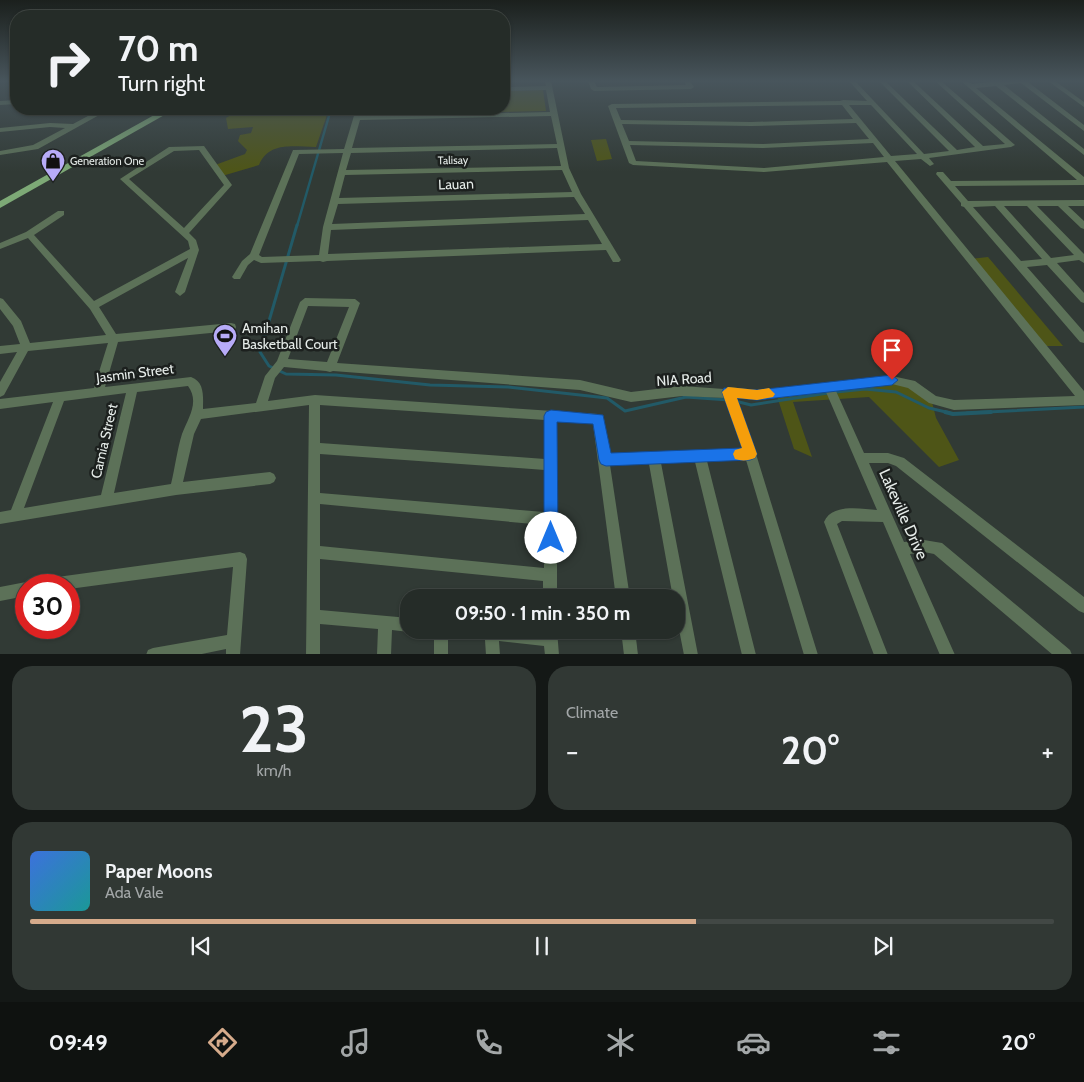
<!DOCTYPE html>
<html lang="en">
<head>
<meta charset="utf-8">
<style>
  body { margin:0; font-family:Cabin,sans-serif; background:#313834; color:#f1f3f6; height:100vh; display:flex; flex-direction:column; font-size:19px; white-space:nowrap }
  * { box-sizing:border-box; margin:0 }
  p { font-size:16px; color:#a3a7a8 }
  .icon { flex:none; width:28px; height:28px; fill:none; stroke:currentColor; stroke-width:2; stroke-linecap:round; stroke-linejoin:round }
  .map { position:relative; height:654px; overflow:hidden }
  .drawer { display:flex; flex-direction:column; gap:12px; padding:12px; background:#141816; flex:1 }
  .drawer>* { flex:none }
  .banner { position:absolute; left:10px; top:10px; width:500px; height:105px; border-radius:20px; box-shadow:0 1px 4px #0004,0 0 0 1px #424845; background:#252c28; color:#f1f3f6; overflow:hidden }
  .speed { position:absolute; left:15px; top:574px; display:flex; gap:10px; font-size:25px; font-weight:700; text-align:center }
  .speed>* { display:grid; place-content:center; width:65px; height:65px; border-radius:50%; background:#252c28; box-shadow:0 1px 4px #0004,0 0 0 1px #424845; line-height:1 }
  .speed .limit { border:8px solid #d22; background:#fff; color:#111 }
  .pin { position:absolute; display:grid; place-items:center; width:42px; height:42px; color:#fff; margin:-51px -21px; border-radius:50% 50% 50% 0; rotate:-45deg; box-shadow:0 0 5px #0007 }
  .pin .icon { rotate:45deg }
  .me { position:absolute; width:55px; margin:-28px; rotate:0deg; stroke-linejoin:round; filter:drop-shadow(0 0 4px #0008) }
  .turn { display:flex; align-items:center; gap:18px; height:105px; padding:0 25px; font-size:22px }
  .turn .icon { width:65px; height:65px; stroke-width:2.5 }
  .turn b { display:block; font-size:35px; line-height:42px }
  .big { font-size:38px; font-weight:700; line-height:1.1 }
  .drawer .card { flex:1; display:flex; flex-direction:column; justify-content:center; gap:8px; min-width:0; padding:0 18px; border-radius:20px; background:#313834 }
  .drawer .dial { align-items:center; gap:0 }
  .dial b { font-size:65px; line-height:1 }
  .song { display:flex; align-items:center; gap:15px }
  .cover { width:60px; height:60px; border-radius:8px; background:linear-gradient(135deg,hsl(220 70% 55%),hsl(180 70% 35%)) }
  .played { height:5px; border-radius:2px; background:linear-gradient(90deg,#d6ab8b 65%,#424845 65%) }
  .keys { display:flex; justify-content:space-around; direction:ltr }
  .heat { display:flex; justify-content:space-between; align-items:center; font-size:28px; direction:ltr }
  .drawer .tiles { flex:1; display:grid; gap:12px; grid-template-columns:1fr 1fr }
  .card:last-child { grid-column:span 2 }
  .trip { position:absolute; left:400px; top:589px; width:285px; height:50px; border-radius:20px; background:#252c28; box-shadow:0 1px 4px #0004,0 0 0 1px #424845; font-weight:700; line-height:50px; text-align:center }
  .tab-bar { display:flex; height:80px; justify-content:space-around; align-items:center; background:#0f1210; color:#a3a7a8 }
  .tab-bar .icon { width:35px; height:35px }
  .tab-bar .current { color:#d6ab8b }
  .tab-bar b { font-size:22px; color:#f1f3f6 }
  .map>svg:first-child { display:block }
  .green { fill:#4e5517 }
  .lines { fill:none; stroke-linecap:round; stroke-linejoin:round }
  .stream-far2 { stroke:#225a67; stroke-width:2.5 }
  .stream-far1 { stroke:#225a67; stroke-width:3 }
  .stream { stroke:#225a67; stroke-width:4 }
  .minor { fill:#5c7158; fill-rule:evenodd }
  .major { fill:#7da976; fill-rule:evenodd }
  .route { fill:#1a73e8; stroke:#114b97 }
  .slow { fill:#f59e0b }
  .labels { text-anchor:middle; stroke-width:5; stroke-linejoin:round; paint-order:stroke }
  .far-street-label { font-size:11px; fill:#e6ece9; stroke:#1c201e }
  .far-poi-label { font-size:11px; fill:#e6ece9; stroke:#1c201e; text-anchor:start }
  .street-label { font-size:14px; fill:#e6ece9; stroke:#1c201e }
  .poi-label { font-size:14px; fill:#e6ece9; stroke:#1c201e; text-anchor:start }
  .near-street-label { font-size:16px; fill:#e6ece9; stroke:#1c201e }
</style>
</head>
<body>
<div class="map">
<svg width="1084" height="655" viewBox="0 0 1084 655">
  <rect width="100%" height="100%" fill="#313a35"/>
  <!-- green -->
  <g class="green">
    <path d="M543,90L546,111L458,113V109H504V91Z"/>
    <path d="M256,109H329L316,147C294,147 269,141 259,165L222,176L215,165L245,154L247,150L238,141L240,135L251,133L253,127L228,129L226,118L234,113L252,114Z"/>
    <path d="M606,139L612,159L597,161L591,140Z"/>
    <path d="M988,257L1063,346H1043L970,259Z"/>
    <path d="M898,382L931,398L936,418L959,460L939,467L869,397L793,402L812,457L794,449L775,390Z"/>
  </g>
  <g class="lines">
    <!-- stream-far2 -->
    <path class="stream-far2" d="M297,226L331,109"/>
    <!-- stream-far1 -->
    <g class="stream-far1">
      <path d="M297,225L260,352L269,366L286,374L336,375L430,385L508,387L607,398L625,411L686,397L729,400"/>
      <path d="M836,392L865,389L896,392L929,408L950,413"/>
      <path d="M735,401L751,405L828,393"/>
      <path d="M967,413L1084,407"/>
    </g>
    <!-- stream -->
    <path class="stream" d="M945,412L953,414L991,412"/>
    <!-- minor -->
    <g class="minor">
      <path d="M11,81H16V83H12Z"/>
      <path d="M545,81H551L569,168L581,194L621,260L619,262H613L606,250L327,261L323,262L320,261L261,263L254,260L248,265L240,279H234L232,277L242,261L250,254L293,150L344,149L356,109H362L361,116L550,112L546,90L504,91V87L546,86ZM551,116L557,144L352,148L360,120ZM557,148L561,166L346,170L351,153ZM343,153L323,227L319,255L262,257L259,255L299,154ZM562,170L572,192L339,198L345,175ZM574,197L585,214L332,224L338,204ZM588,220L602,244L328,254L331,230Z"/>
      <path d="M588,81H594L597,87L686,85L684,81H690L694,87L691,89L594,91L591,89Z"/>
      <path d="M849,81H855L924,154L949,151L879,81H885L957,150L975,147L907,81H913L983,146L1005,144L935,81H941L1015,145L1011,147L929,158L934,164L930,166L921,159L895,161L1084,391V405L954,410L929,403L908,388L892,384L836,391L864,453H888L904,458L1084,597V613L1079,611L896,466L888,463H869L904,542L924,540L942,543L1070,650L1072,655H1053L934,554L924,552L910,554L955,655H940L883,522L842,521L837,524L888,655H874L824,522C832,503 861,509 877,510L826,392L757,400L736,398L756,454L818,655H804L746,460L707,461L756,655H742L695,462L661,463L698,655H684L676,614V598H673L649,464L610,465L630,598H616L593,424L557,421V598H543V581L320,559V610L409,618V630H414L409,632L392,630L391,655H377L378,629L320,624V655H306L309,405L201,419L194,434L183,482L270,472L274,474L276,478L274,482L270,484L176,495L0,524V512L11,510L53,402L0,409V399L94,388L108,343L28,351L4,395L0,397V382L17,352L0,354V346L20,344L13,326L0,309V298L3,299L21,321L30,343L106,335L90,309L28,238L0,249V243L26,232L58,211H64V215L34,235L94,301L190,249L188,241L120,179L169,147L204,146L232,185L189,233L196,240L199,250L185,292L180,296L175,292L188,258L99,307L116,334L231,323L235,324L236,327L235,330L231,331L118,342L105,387L191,377C205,382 203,397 203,409L256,403L265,376L277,361L300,302L305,298L355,299L360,303L337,363L580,380L631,392L682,386L724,389L728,387L757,390L892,376L915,381L936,396L954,400L1075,396L887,162L764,172L633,165L629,163L608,106L612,104L840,101L843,100L867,101ZM842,105L853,119L751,122L621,120L616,108ZM849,105H871L917,154L891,156ZM856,123L869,139L763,144L629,141L622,124L751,126ZM873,143L884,157L764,168L636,161L630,145L763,148ZM199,150L224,185L184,228L129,179L174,151ZM308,306L349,307L327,362L288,359ZM284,367L326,371L330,372L333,371L580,390L631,402L682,396L725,398L742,449L609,454L604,419L602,416L598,414L315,395L268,401L275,378ZM188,386C200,402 188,418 182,434C177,450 175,468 171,484L114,493L137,392ZM126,393L101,495L24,508L64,401ZM320,405L545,420V459L320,443ZM320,454L545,470L544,512L320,493ZM320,504L544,525V568L320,546Z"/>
      <path d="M961,81H967L972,84L997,81H1028V82L1084,125V131L1021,83L1004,85L1084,149V155L996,86L976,88L1084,177V185L955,186L968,201L1084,200V206H1068L1084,221V229L1081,228L1058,206H1037L1084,254V263L1079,260L1057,263L1084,293V303L1081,302L1047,265L1027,267L1084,332V343L1080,342L964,207L961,206V203L936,174L937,172H943L951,181L1077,180ZM995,206L1042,259L1021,261L973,207ZM1004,206H1027L1074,255L1051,258Z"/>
      <path d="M1048,81H1055L1084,102V107Z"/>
      <path d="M16,100V104L0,105V101Z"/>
      <path d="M101,109H110L38,149L0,155V151L33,145L65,128L50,127L0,132V128L50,123L73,124Z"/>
      <path d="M240,552L245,554L247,559L240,655H226V649L197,655H146L148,650L153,648L227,635L233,567L69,589V585H43L45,580L50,578Z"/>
      <path d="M26,582L31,585H26V596L0,601V587Z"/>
      <rect x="434" y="630" width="14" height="25"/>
      <path d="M454,630H524L543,632V630H557L559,655H545L544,646L499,641L500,655H486L485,640L456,635Z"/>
      <path d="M621,630H635L638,655H624Z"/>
    </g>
    <!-- major -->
    <path class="major" d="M165,109H175L0,208V201Z"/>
  </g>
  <!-- sky -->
  <linearGradient id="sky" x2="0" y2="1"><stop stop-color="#1b201d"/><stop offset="0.47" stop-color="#48555c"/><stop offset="1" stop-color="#48555c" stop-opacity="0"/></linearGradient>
  <rect width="1084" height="172" fill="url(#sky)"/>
  <!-- route -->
  <path class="route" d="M892,375L898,380L892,385L757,400L737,398L757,454L755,458L750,460L606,466L601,464L599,460L593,424L557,422L558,538L556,543L551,545L546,543L544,538V416L546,412L551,410L603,415L611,453L742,448L722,392L724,388L757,390Z"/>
  <!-- slow -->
  <path class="slow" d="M728,387L757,390L769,388L775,394L773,397L757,400L737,398L757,454L755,458C748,461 741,461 735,459L733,454L735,450L742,448L722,392Z"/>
  <!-- icons -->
  <defs>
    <symbol id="shop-pin" viewBox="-11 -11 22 30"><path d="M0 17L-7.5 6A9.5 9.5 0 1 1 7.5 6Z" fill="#b7abf8" stroke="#1c201e"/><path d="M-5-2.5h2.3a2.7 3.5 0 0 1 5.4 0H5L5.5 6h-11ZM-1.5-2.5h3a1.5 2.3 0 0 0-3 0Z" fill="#111"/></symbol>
    <symbol id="stadium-pin" viewBox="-11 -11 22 30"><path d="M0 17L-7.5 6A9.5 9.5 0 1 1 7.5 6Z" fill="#b7abf8" stroke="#1c201e"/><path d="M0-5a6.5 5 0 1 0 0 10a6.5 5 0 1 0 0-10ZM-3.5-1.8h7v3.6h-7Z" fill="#111"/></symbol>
  </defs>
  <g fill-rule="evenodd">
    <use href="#shop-pin" x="39" y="147" width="28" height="38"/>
    <use href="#stadium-pin" x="211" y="322" width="28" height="38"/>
  </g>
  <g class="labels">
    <!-- far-street labels -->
    <g class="far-street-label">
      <text transform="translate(453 160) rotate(-1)" y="4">Talisay</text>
    </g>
    <!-- far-poi labels -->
    <g class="far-poi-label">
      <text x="70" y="165">Generation One</text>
    </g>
    <!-- street labels -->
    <g class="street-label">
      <text transform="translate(456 184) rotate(-2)" y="5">Lauan</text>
      <text transform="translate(135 373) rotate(-7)" y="5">Jasmin Street</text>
      <text transform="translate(684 379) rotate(-4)" y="5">NIA Road</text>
      <text transform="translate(104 441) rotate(-77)" y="5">Camia Street</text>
    </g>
    <!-- poi labels -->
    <g class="poi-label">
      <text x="242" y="333">Amihan<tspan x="242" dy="16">Basketball Court</tspan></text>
    </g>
    <!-- near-street labels -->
    <g class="near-street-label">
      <text transform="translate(904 514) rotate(66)" y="6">Lakeville Drive</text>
    </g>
  </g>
</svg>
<div class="speed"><div class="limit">30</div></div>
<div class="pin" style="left:892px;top:380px;background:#d93025"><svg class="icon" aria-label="arrive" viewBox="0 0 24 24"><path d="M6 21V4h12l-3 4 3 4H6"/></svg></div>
<svg class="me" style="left:551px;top:538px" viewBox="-20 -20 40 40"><circle r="19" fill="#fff"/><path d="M0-13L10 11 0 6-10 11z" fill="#1a73e8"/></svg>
<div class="trip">09:50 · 1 min · 350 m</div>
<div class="banner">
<div class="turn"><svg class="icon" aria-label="right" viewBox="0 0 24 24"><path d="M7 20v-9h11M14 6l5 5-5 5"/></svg><div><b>70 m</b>Turn right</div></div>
</div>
</div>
<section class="drawer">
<div class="tiles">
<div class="card dial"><b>23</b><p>km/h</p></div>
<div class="card"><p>Climate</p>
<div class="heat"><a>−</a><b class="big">20°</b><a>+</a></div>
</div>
<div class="card">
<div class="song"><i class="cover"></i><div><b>Paper Moons</b><p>Ada Vale</p></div></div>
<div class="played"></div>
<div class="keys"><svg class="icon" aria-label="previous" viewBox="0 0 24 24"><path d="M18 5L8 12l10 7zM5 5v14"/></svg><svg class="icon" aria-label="pause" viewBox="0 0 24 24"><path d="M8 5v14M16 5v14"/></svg><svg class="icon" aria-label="next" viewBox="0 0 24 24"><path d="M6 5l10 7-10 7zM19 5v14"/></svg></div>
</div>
</div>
</section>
<nav class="tab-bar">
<b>09:49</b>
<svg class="icon current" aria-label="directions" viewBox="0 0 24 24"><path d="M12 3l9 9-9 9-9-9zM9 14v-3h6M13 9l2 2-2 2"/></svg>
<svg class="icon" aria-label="music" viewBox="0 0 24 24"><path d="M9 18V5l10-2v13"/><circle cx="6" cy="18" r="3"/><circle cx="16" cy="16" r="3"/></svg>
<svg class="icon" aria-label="phone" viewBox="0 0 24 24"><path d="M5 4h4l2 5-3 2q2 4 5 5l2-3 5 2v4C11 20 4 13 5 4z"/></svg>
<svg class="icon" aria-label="climate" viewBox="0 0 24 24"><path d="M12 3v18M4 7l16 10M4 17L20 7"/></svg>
<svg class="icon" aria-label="car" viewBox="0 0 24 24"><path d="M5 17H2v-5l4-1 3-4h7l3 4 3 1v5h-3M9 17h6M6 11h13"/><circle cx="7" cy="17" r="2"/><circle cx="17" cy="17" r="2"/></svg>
<svg class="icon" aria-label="filters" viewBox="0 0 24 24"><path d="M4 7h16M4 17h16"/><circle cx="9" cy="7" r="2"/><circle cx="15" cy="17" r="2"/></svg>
<b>20°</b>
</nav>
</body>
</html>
